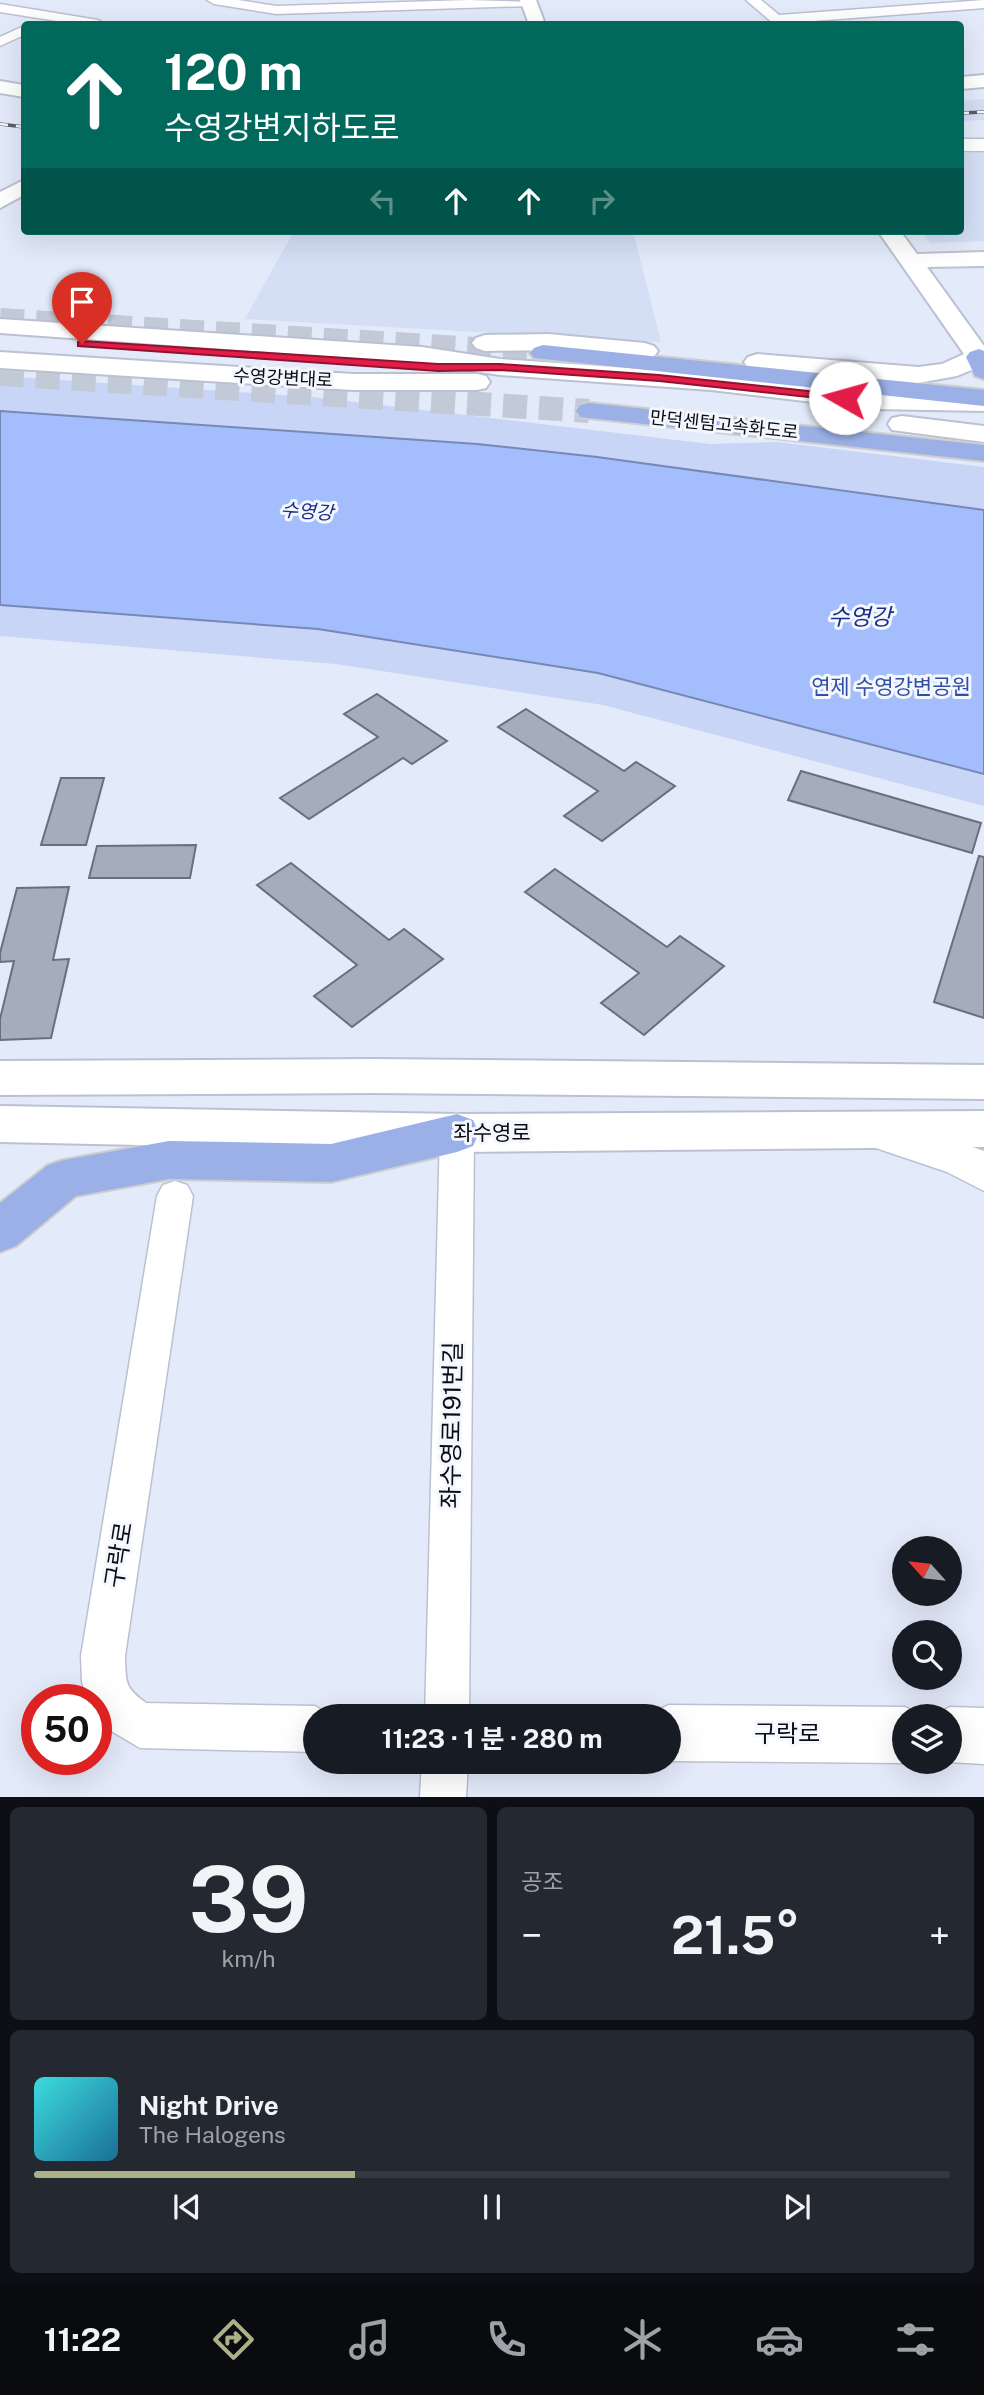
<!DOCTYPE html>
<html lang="ko">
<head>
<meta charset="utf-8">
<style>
  body { margin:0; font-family:"Public Sans","Noto Sans KR",sans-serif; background:#242831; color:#f1f3f6; height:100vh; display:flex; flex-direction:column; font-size:26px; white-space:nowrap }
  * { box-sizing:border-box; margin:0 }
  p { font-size:23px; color:#9ea1a6 }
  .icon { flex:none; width:38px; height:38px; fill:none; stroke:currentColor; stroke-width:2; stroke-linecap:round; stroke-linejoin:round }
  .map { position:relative; height:1797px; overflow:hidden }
  .details { display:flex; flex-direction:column; gap:10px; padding:10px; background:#0d0f14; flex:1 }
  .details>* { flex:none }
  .hud { position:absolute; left:21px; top:21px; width:943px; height:214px; border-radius:7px; box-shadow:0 7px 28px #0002; background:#00695c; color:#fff; overflow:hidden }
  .needle { width:46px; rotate:297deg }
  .tools { position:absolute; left:892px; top:1536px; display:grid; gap:14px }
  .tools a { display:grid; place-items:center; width:70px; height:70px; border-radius:50%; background:#171b24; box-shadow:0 7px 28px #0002; font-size:35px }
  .speed { position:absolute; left:21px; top:1684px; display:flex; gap:14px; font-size:35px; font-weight:700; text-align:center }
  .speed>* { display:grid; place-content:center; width:91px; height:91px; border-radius:50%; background:#171b24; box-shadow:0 7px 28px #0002; line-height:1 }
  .speed .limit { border:10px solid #d22; background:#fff; color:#111 }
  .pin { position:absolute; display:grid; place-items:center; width:60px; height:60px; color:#fff; margin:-72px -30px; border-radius:50% 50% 50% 0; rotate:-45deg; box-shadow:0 0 7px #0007 }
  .pin .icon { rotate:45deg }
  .me { position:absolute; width:77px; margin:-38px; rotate:277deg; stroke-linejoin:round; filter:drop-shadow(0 0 5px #0008) }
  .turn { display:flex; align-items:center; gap:24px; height:147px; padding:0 28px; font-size:32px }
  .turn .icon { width:91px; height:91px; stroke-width:2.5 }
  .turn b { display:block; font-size:49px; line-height:60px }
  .lanes { display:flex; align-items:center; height:66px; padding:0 28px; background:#0003; justify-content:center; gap:35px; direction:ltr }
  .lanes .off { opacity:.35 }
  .big { font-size:52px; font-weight:700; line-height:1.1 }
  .details .card { flex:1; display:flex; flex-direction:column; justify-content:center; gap:10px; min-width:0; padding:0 24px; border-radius:10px; background:#242831 }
  .details .dial { align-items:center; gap:0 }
  .dial b { font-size:91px; line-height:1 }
  .song { display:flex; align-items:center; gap:21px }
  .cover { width:84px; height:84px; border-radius:10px; background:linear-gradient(135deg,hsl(180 70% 55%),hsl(200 70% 35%)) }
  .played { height:7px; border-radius:4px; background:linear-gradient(90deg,#abb187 35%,#363941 35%) }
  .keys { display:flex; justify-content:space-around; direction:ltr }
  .heat { display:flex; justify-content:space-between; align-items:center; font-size:38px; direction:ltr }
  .details .tiles { flex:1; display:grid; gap:10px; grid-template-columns:1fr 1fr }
  .card:last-child { grid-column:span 2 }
  .trip { position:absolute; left:303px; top:1704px; width:378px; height:70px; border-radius:35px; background:#171b24; box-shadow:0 7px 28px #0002; font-weight:700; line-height:70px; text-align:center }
  .dock { display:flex; height:112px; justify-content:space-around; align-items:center; background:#090b0e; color:#9ea1a6 }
  .dock .icon { width:49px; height:49px }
  .dock .on { color:#abb187 }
  .dock b { font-size:32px; color:#f1f3f6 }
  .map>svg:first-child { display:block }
  .built { fill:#d4def4 }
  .green { fill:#c8d5f6 }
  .water { fill:#a4bdfc; stroke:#7688b6; stroke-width:2 }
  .building { fill:#a5acbb; stroke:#696f7d; stroke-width:2 }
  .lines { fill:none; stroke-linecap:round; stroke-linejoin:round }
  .trunk-tunnel { stroke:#c2c9d7; stroke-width:24; stroke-dasharray:24 12; stroke-linecap:butt }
  .minor-casing { stroke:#bbc1d0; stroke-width:3 }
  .tertiary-casing { stroke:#bbc1d0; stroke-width:3 }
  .secondary-casing { stroke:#bbc1d0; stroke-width:4 }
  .trunk-casing { stroke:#cececf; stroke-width:4 }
  .minor { fill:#fff; fill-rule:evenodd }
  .tertiary { fill:#fff; fill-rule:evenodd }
  .secondary { fill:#fff; fill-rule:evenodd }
  .trunk { fill:#9bb0e6; fill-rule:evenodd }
  .rail-casing { stroke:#5a5e67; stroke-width:3.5 }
  .rail { stroke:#f4f7fe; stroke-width:2.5; stroke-dasharray:8; stroke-linecap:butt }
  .route { fill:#e11d48; stroke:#92132f; stroke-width:2 }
  .labels { text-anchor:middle; stroke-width:6; stroke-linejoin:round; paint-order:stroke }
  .far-street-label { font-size:18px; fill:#0a0c11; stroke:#f4f7fe }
  .far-water-label { font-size:19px; font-style:italic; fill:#1a2f85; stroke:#f4f7fe }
  .park-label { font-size:21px; fill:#314da5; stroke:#f4f7fe }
  .street-label { font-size:21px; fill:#0a0c11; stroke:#f4f7fe }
  .water-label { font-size:23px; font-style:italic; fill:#1a2f85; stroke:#f4f7fe }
  .near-street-label { font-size:24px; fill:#0a0c11; stroke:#f4f7fe }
</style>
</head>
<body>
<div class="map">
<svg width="984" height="1797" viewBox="0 0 984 1797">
  <rect width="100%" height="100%" fill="#e3eafa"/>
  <!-- built -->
  <g class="built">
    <path d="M984,99V120L961,121V101Z"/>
    <path d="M961,153H984V241L930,243L922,231H961Z"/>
    <path d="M294,231H633L661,342L245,319Z"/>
  </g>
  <!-- green -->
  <path class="green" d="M0,376L313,397L710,444L777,442L984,467V806L603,705L336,664L0,636Z"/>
  <!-- water -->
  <path class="water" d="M0,411L477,444L597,457L984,510V774L598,673L318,629L0,605Z"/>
  <!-- building -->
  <g class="building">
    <path d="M377,694L447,741L412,764L403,758L309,819L280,798L378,737L344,714Z"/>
    <path d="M526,709L624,771L636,762L675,786L602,841L564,816L598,791L498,727Z"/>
    <path d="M801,771L981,823L972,853L788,800Z"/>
    <path d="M61,778H104L86,845H41Z"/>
    <path d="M196,845L190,878H89L97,846Z"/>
    <path d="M979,856L984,857V1018L934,1002Z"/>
    <path d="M291,863L389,940L404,929L443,959L352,1027L314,996L357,965L257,885Z"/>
    <path d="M555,869L667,947L680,936L724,966L644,1035L601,1003L639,973L525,892Z"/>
    <path d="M69,887L53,960L69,959L51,1038L0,1040V1019L14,961L0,962V953L17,888Z"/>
  </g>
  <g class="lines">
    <!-- trunk-tunnel -->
    <g class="trunk-tunnel">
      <path d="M0,320L543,353"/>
      <path d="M0,374L589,411"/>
    </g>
    <defs>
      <g id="minor">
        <path d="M207,0H238L276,6L468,0L536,2L529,6L276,14L214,4Z"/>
        <path d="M746,0H761L779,15L984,0V8L774,24Z"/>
        <path d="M0,4L98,20L105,24H76L0,12Z"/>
        <path d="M24,26V35L0,46V37Z"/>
        <path d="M457,1119L469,1123L474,1133L469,1717H425L440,1133L445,1123Z"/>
        <path d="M175,1181L187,1185L193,1196L125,1656C126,1682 124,1687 146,1703L315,1706L333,1717H315V1752L140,1748L96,1722V1699H87L82,1682L81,1656L157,1196L163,1185Z"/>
        <path d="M422,1762H468L466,1797H420Z"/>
      </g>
      <g id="tertiary">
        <rect x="961" y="139" width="23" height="12"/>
        <path d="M879,1114L984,1151V1191L947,1172L864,1144L858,1132L864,1120Z"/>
        <path d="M668,1705L905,1707L925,1717H905V1763L668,1761V1717H647Z"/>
        <path d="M950,1707L984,1708V1764L948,1762L950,1717H930Z"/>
      </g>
      <g id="secondary">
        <path d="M520,0H536L545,24H529Z"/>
        <path d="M984,75V87L961,89V77Z"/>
        <path d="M0,81L24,85V97L0,93Z"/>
        <path d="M24,180V195L0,208V192Z"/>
        <path d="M878,231H900L917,254L984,252V266L927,267L984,346V372L974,369L957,376L918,383L748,367L744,362L748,357L757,354L918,367L942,364L964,354Z"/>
        <path d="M0,319L422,347L500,359L711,374L872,393L984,395V411L872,409L711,390L500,375L422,363L0,333Z"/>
        <path d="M548,334L645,343L654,346L658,351L654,356L645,359L548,350L485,351L476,348L472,343L476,338L485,335Z"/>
        <path d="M0,352L353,374H477L486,376L490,382L486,388L477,390H353L0,368Z"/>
        <path d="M902,416L984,426V442L892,430L888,424L892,418Z"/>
        <path d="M374,1059L984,1065V1099L374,1093L0,1095V1061Z"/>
        <path d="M0,1106L457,1114L984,1111V1147L457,1152L0,1142Z"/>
      </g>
      <g id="trunk">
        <path d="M543,345L984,390V406L534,358L530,353L534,348Z"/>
        <path d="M979,349L984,351V379L975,376L966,357L970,352Z"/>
        <path d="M589,403L984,445V461L580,417L576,411L580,405Z"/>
        <path d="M457,1114L473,1120L479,1133L473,1146L457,1152L331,1182L169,1179L76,1196L16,1246L0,1252V1203L48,1165L64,1160L169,1141L331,1144Z"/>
      </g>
    </defs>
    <!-- minor casing -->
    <use href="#minor" class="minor-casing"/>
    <!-- tertiary casing -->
    <use href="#tertiary" class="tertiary-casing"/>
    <!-- secondary casing -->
    <use href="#secondary" class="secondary-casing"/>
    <!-- trunk casing -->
    <use href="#trunk" class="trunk-casing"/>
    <!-- minor -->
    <use href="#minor" class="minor"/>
    <!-- tertiary -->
    <use href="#tertiary" class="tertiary"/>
    <!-- secondary -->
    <use href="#secondary" class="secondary"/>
    <!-- trunk -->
    <use href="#trunk" class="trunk"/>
    <defs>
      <g id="rail">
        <path d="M961,113L984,112"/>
        <path d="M0,124L24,127"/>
      </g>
    </defs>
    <!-- rail casing -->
    <use href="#rail" class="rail-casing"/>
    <!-- rail -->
    <use href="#rail" class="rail"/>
  </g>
  <!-- route -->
  <path class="route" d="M82,341L438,364H500L659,375L845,395L851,398L845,401L659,381L500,370L438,371L78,346V342Z"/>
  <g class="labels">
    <!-- far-street labels -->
    <g class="far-street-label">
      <text transform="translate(283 378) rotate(3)" y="6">수영강변대로</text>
      <text transform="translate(724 425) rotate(6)" y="6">만덕센텀고속화도로</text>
    </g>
    <!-- far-water labels -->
    <g class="far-water-label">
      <text transform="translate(307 511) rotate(4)" y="7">수영강</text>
    </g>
    <!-- park labels -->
    <g class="park-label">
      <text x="891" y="694">연제 수영강변공원</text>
    </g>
    <!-- street labels -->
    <g class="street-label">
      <text x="492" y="1140">좌수영로</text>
    </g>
    <!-- water labels -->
    <g class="water-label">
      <text x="860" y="625">수영강</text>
    </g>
    <!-- near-street labels -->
    <g class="near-street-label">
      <text transform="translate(452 1425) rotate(-89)" y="8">좌수영로191번길</text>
      <text transform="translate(119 1555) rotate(-81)" y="8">구락로</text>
      <text x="787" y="1742">구락로</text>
    </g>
  </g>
</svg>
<div class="tools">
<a><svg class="needle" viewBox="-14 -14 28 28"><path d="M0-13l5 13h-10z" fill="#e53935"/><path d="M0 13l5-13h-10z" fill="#9ea1a6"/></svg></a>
<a><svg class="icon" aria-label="search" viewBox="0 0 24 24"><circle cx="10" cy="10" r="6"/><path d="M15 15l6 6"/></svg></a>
<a><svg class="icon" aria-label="layers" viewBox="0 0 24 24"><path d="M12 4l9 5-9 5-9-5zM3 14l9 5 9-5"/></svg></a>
</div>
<div class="speed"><div class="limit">50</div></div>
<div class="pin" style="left:82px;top:344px;background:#d93025"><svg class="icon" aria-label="arrive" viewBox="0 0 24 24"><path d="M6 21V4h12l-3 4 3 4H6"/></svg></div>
<svg class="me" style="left:845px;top:398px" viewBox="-20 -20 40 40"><circle r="19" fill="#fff"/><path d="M0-13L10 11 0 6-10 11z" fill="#e11d48"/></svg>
<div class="trip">11:23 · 1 분 · 280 m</div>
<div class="hud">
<div class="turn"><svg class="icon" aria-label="ahead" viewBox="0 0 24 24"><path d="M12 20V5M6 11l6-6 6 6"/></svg><div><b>120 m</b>수영강변지하도로</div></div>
<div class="lanes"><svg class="icon off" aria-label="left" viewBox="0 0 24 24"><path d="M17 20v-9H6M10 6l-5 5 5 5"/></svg><svg class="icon" aria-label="ahead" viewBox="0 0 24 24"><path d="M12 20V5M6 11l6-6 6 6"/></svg><svg class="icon" aria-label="ahead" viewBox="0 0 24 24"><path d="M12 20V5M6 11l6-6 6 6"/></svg><svg class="icon off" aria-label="right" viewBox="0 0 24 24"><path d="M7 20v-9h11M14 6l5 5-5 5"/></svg></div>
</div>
</div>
<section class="details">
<div class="tiles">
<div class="card dial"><b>39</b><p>km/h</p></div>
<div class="card"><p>공조</p>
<div class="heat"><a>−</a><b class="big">21.5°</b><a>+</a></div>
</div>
<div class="card">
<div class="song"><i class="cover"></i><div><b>Night Drive</b><p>The Halogens</p></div></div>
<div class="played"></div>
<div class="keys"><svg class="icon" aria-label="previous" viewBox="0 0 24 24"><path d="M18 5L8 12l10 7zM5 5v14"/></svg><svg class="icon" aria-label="pause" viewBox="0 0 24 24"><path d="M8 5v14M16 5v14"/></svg><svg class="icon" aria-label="next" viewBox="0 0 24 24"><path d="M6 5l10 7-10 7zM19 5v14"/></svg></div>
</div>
</div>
</section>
<nav class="dock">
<b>11:22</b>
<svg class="icon on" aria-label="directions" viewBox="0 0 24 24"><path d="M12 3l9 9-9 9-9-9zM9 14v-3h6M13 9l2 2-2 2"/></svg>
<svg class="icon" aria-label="music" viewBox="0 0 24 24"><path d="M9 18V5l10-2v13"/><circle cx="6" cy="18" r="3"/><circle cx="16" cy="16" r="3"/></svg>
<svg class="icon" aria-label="phone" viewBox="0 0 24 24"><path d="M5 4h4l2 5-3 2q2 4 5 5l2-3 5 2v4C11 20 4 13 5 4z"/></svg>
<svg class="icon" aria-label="climate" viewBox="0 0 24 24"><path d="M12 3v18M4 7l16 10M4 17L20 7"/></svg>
<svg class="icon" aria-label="car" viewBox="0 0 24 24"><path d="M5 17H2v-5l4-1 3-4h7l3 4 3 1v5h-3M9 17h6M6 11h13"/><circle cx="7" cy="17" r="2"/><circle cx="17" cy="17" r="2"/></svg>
<svg class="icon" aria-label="filters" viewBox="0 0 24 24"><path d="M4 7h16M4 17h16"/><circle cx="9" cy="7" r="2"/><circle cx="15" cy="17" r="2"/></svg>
</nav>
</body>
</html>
